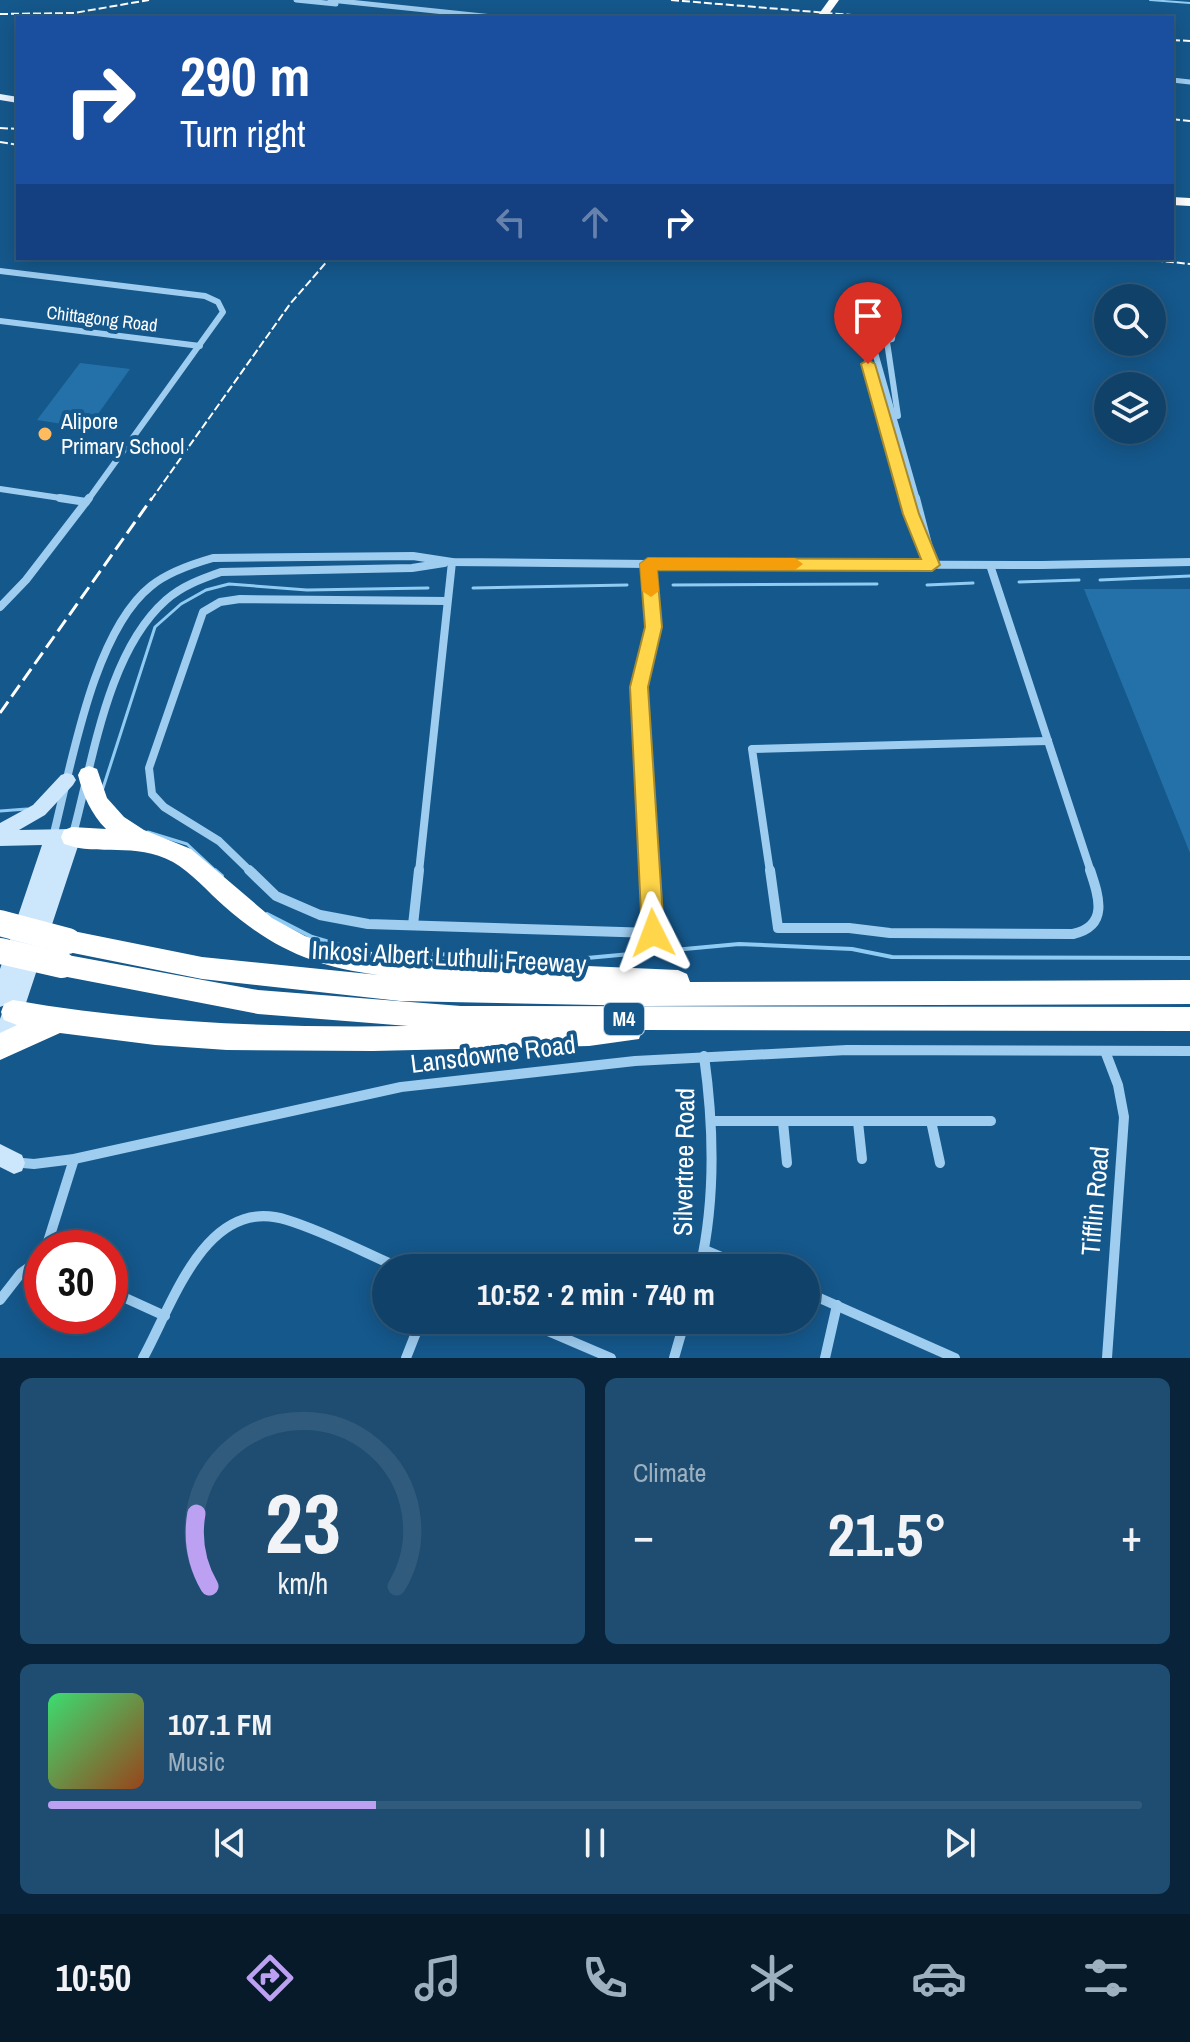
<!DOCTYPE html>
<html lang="en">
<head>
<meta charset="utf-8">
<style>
  body { margin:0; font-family:"Archivo Narrow",sans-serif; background:#1e4d71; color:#f1f3f6; height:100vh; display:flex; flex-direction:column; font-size:30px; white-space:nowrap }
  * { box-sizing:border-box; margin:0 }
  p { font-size:26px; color:#9cb0c0 }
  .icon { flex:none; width:44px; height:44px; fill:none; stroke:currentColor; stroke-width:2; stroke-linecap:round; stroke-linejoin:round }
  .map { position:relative; height:1358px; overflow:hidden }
  .details { display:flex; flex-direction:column; gap:20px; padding:20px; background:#09243a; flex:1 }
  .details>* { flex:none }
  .hud { position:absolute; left:16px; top:16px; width:1158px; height:244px; border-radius:0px; box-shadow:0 4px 20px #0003,0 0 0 2px #305b7d; background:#1a4fa0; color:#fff; overflow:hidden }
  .fabs { position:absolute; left:1094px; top:284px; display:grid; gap:16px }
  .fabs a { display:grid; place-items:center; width:72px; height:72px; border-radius:50%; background:#104269; box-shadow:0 4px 20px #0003,0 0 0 2px #305b7d; font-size:40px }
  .speed { position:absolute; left:24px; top:1230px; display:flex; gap:16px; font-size:40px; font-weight:700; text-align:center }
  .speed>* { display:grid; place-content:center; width:104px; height:104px; border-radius:50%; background:#104269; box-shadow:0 4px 20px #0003,0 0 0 2px #305b7d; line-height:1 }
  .speed .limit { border:12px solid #d22; background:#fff; color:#111 }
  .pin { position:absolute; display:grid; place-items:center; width:68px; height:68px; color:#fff; margin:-82px -34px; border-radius:50% 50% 50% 0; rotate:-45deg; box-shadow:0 0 8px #0007 }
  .pin .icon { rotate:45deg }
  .me { position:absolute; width:88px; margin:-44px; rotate:357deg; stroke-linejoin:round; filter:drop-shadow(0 0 6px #0008) }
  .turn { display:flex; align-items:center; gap:28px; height:168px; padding:0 32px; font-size:36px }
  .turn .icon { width:104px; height:104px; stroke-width:2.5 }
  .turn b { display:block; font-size:56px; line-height:68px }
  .lanes { display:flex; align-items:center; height:76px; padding:0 32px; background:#0003; justify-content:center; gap:40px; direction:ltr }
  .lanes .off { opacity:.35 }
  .big { font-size:60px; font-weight:700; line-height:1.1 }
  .details .tile { flex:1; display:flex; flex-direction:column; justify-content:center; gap:12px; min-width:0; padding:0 28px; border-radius:12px; background:#1e4d71 }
  .details .dial { align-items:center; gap:0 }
  .dial svg { height:208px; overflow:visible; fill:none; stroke:#305b7d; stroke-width:7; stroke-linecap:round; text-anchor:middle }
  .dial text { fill:#f1f3f6; stroke:none }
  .song { display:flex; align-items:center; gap:24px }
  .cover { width:96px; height:96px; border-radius:12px; background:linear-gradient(135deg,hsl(140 70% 55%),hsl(20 70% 35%)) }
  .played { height:8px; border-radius:4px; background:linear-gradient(90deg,#bca0f2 30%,#305b7d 30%) }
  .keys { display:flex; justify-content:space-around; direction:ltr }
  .heat { display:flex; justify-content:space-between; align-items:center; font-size:44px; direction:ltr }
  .details .tiles { flex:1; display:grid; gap:20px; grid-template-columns:1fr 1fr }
  .tile:last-child { grid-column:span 2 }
  .trip { position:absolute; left:372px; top:1254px; width:448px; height:80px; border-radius:40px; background:#104269; box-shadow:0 4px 20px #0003,0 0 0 2px #305b7d; font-weight:700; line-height:80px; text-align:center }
  .menu { display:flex; height:128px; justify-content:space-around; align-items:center; background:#061a2a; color:#9cb0c0 }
  .menu .icon { width:56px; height:56px }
  .menu .active { color:#bca0f2 }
  .menu b { font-size:36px; color:#f1f3f6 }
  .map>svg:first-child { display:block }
  .green { fill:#2471a9 }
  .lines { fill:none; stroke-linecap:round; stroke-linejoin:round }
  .stream-far2 { stroke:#90cbf3; stroke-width:2 }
  .stream-far1 { stroke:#90cbf3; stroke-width:3 }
  .stream { stroke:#90cbf3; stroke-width:4 }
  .street-far3 { stroke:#9ecdf0; stroke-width:5 }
  .street-far2 { stroke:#9ecdf0; stroke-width:6 }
  .street-far1 { stroke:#9ecdf0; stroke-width:8 }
  .street { stroke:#9ecdf0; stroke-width:10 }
  .secondary { fill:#cce6fb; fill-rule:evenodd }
  .primary { fill:#e7f3ff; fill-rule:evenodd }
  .highway { fill:#fff; fill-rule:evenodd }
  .rail-far1 { stroke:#fff; stroke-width:2; stroke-dasharray:8 3; stroke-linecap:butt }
  .rail { stroke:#fff; stroke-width:3; stroke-dasharray:14 6; stroke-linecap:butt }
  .highway-bridge { stroke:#fff; stroke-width:26 }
  .route { fill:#ffd54a; stroke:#a68a30; stroke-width:2 }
  .slow { fill:#f59e0b }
  .poi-dot { fill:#ffbb5d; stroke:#15588c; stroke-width:3 }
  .labels { text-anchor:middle; stroke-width:8; stroke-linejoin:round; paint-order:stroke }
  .far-street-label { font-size:18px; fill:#fff; stroke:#15588c }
  .shield { fill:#15588c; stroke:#b9cddc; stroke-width:2 }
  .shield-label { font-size:20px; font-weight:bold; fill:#fff }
  .poi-label { font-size:22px; fill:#fff; stroke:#15588c; text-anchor:start }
  .near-street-label { font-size:26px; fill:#fff; stroke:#15588c }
</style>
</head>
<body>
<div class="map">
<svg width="1190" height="1358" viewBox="0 0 1190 1358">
  <rect width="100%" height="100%" fill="#15588c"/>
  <!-- green -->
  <g class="green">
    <path d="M80,363L130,369L88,428L37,420Z"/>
    <path d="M1084,589H1190V853Z"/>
  </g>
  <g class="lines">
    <!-- stream-far2 -->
    <path class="stream-far2" d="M1150,0L1190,3"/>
    <!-- stream-far1 -->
    <g class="stream-far1">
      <path d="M1100,580L1190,576"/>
      <path d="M1019,582L1079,580"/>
      <path d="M673,585L877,584"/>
      <path d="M927,585L973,583"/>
      <path d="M473,588L627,585"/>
      <path d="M103,788L155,627L181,604L206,590L229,584L307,590L428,588"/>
      <path d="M0,811L27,809"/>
      <path d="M148,832L187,844L217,872"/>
    </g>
    <!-- stream -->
    <g class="stream">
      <path d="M215,870L222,876"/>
      <path d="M267,914L312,937L360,951"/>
      <path d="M375,952L576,959L739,944L852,949L892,957L1190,958"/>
    </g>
    <!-- street-far3 -->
    <g class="street-far3">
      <path d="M296,0L336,4"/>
      <path d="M330,0L502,18"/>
      <path d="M1172,80L1190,82"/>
    </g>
    <!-- street-far2 -->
    <g class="street-far2">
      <path d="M0,271L205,296L218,302L223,312L88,500"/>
      <path d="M0,321L200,346"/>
      <path d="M873,322L893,330L892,339L877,343L862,337L861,327Z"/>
      <path d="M860,334L907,500"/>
      <path d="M872,342L917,500"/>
      <path d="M887,342L898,416"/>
      <path d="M0,489L74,500"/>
    </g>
    <!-- street-far1 -->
    <g class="street-far1">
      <path d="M60,498L86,502"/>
      <path d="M907,498L932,565"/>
      <path d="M916,498L930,552"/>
      <path d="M648,564L653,627L639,687L650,872"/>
      <path d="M990,565L1048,741"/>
      <path d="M0,607L26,580L89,498"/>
      <path d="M1048,741L1091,872"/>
      <path d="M73,834C93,761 107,652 166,600C182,586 201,579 221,572L412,568L444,563"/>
      <path d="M53,837C71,767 93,632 151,586C168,572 192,564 213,558L413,556L452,562L648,564L1042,565L1190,562"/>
      <path d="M251,872L219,841L164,807L152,794L149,768L203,612L220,602L240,599L447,601"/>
      <path d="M419,872L452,562"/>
      <path d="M770,872L752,749L1048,741"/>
    </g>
    <!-- street -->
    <g class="street">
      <path d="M249,870L276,896L320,915L368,924L653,933L649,870"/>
      <path d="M770,870L778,928H849L890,933L1073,934C1109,926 1099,897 1090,870"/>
      <path d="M413,925L419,870"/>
      <path d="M1105,1051L1118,1085L1124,1117L1107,1358"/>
      <path d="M711,1121H991"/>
      <path d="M931,1121L940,1163"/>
      <path d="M783,1122L787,1163"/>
      <path d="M858,1122L862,1159"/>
      <path d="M0,1161L34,1164L74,1159L401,1087L635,1061L847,1050L1190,1051"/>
      <path d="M46,1248L74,1159"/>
      <path d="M705,1250L748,1268"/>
      <path d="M700,1268C716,1198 714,1127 704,1056"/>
      <path d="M110,1291L165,1316"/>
      <path d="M806,1292L955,1358"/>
      <path d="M0,1300L21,1273L42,1258"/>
      <path d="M522,1320L611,1358"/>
      <path d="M143,1358C173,1304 206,1194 287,1220C326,1232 363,1252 400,1268"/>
      <path d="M406,1358L421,1320"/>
      <path d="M674,1358L685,1320"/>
      <path d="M825,1358L837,1305"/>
    </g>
    <!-- secondary -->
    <g class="secondary">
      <path d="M67,773L73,775L76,780L73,785L45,815L19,830L72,829L78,832L81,837L23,1012L7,1049L0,1052V1019L5,1005L0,1007V969L42,845L0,846V823L33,805L61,775Z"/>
      <path d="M0,1144L22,1155L25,1163L22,1171L14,1174L0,1167Z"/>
    </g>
    <!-- primary -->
    <path class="primary" d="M0,94L18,97V103L0,100Z"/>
    <!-- highway -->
    <g class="highway">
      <path d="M829,0H839L826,18H816Z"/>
      <path d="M1172,197L1190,198V206L1172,205Z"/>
      <path d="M89,766L97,769L107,798L124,817L144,830L191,849L272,918L305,936L339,948L431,959L678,970L687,974L690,982L1190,980V1004L646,1006L400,1001L202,979L68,952L60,949L56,941L60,933L68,930L202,957L379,975C315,967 273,949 224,906C208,892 191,872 173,862C134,841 100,857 64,844L61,837L64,830L72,827L106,829C91,814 83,795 78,775L81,769Z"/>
      <path d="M62,954L258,990L461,1006L1190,1007V1031L642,1030L639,1039L589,1046L373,1051L227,1050L155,1045L60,1033L0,1060V1033L17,1025L4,1020L1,1012L4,1004L13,1000C144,1023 275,1028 408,1026L258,1014L62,976L53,973L50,965L53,957Z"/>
    </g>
    <!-- rail-far1 -->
    <g class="rail-far1">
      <path d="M671,0L888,18"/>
      <path d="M0,14L74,13L149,0"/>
      <path d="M1172,40L1190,41"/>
      <path d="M1172,119L1190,121"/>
      <path d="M0,128L18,129"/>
      <path d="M0,142L18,145"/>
      <path d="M1133,258L1190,264"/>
      <path d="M151,500L290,304L330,258"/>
    </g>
    <!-- rail -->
    <path class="rail" d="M0,713L152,498"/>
    <!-- highway-bridge -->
    <g class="highway-bridge">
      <path d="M0,923L68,941"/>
      <path d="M0,951L62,965"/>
    </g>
  </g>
  <!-- route -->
  <path class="route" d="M868,360L875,364L919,514L940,565L932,571L657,570L662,627L648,687L664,933L661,940L653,943L645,940L642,933L630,687L645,627L640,564L648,558L921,559L903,514L861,364Z"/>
  <!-- slow -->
  <path class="slow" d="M648,558H795L803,564L795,570H657L659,591L651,597L642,591L640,564Z"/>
  <!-- markers -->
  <circle class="poi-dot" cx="45" cy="434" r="8"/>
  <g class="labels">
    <!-- far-street labels -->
    <g class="far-street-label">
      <text transform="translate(102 319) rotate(7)" y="6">Chittagong Road</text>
    </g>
    <!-- shield labels -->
    <rect class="shield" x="604" y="1003" width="40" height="32" rx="6"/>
    <g class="shield-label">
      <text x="624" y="1026">M4</text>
    </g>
    <!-- poi labels -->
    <g class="poi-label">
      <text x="61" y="429">Alipore<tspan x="61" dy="25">Primary School</tspan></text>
    </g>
    <!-- near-street labels -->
    <g class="near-street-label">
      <text transform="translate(449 957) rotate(3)" y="9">Inkosi Albert Luthuli Freeway</text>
      <text transform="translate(493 1054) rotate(-7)" y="9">Lansdowne Road</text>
      <text transform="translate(684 1162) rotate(-89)" y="9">Silvertree Road</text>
      <text transform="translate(1095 1201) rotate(-85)" y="9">Tifflin Road</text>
    </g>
  </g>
</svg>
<div class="fabs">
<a><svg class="icon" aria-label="search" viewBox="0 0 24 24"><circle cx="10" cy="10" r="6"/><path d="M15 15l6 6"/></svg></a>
<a><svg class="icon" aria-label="layers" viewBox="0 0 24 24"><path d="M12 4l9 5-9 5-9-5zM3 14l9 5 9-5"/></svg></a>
</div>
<div class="speed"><div class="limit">30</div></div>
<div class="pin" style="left:868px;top:364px;background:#d93025"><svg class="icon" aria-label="arrive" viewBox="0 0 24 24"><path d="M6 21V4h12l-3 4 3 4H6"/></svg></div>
<svg class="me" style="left:653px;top:933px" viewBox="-20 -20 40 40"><path d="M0-17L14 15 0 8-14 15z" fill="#ffd54a" stroke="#fff" stroke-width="4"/></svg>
<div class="trip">10:52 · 2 min · 740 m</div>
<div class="hud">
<div class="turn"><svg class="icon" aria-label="right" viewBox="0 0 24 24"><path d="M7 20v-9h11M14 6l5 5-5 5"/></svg><div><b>290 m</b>Turn right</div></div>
<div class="lanes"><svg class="icon off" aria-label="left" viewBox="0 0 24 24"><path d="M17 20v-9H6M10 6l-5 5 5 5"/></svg><svg class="icon off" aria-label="ahead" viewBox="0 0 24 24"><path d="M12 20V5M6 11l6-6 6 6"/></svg><svg class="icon" aria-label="right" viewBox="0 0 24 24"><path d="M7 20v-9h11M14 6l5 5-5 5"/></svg></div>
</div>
</div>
<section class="details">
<div class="tiles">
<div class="tile dial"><svg viewBox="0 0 100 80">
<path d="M14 69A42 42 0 1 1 86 69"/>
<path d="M14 69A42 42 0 0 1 9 41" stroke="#bca0f2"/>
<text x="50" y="56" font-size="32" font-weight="700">23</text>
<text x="50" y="72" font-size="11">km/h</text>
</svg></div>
<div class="tile"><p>Climate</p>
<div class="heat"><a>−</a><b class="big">21.5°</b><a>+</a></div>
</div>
<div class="tile">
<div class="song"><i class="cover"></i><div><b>107.1 FM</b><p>Music</p></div></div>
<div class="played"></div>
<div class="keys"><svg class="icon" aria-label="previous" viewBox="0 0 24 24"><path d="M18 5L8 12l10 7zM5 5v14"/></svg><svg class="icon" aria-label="pause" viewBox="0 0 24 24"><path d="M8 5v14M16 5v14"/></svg><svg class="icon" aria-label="next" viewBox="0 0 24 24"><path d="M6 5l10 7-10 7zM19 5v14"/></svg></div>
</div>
</div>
</section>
<nav class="menu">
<b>10:50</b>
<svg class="icon active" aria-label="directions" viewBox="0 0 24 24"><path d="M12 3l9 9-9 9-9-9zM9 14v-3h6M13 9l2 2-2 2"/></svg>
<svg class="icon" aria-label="music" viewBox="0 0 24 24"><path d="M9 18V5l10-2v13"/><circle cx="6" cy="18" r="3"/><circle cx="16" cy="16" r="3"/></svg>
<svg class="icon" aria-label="phone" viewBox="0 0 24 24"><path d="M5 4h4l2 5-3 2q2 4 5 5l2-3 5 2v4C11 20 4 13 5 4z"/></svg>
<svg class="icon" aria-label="climate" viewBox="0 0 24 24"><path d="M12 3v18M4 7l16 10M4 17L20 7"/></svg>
<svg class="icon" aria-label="car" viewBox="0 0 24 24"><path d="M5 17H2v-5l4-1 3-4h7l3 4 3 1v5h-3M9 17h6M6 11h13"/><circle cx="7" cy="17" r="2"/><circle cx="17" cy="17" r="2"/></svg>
<svg class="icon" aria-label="filters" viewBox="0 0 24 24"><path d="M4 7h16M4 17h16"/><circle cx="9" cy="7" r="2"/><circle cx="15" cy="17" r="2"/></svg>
</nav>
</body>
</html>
